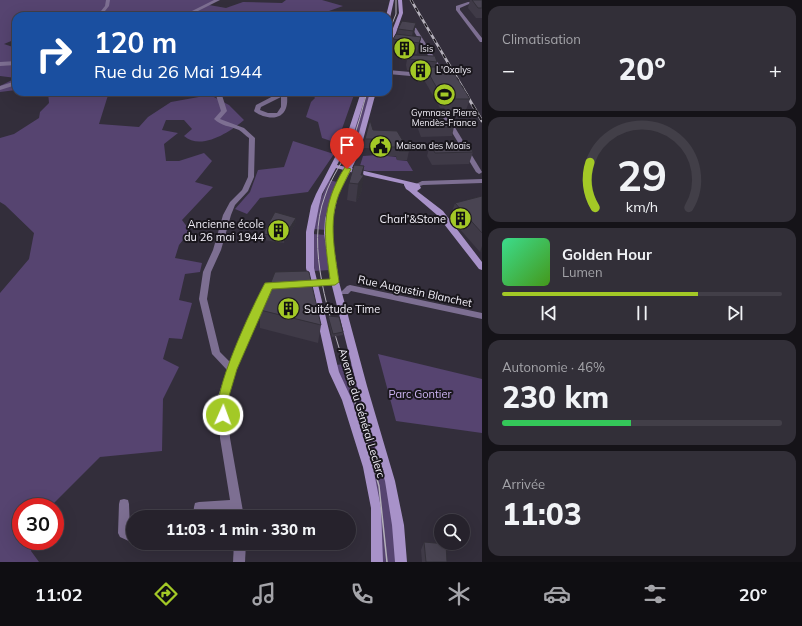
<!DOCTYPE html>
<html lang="fr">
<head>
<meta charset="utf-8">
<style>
  body { margin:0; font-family:Mulish,sans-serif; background:#322f38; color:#f1f3f6; height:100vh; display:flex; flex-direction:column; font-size:15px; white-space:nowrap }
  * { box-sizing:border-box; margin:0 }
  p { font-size:13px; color:#a4a4a9 }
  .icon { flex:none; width:22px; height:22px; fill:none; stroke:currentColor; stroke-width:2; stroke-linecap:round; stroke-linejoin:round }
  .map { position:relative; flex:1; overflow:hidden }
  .side { display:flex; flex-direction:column; gap:6px; padding:6px; background:#151318; width:320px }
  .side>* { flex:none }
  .top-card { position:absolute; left:12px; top:12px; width:380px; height:84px; border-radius:12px; box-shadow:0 4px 16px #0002,0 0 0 1px #423f48; background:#1a4fa0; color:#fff; overflow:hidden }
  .controls { position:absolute; left:434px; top:514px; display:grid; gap:8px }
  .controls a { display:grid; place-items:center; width:36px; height:36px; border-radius:50%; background:#26222c; box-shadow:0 4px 16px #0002,0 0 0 1px #423f48; font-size:20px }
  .speed { position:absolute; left:12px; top:498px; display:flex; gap:8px; font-size:20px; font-weight:700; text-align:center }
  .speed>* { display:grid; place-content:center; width:52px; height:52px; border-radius:50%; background:#26222c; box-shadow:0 4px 16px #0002,0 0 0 1px #423f48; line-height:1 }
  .speed .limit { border:6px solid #d22; background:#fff; color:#111 }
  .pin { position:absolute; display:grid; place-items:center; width:34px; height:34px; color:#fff; margin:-41px -17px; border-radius:50% 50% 50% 0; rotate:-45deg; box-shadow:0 0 4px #0007 }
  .pin .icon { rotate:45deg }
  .me { position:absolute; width:44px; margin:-22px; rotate:2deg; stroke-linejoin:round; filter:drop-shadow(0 0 3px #0008) }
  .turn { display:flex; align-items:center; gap:14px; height:84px; padding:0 16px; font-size:18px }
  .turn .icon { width:52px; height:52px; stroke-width:2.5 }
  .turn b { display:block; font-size:28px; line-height:34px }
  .big { font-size:30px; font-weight:800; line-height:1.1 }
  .side .card { flex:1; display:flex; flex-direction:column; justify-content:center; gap:6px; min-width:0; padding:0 14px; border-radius:12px; background:#322f38 }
  .side .dial { align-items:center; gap:0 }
  .dial svg { height:104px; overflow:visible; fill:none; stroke:#423f48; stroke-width:7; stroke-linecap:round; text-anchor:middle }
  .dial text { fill:#f1f3f6; stroke:none }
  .song { display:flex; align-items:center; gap:12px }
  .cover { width:48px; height:48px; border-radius:6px; background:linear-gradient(135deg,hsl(150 70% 55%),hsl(100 70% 35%)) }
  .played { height:4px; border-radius:2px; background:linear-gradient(90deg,#a3c926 70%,#423f48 70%) }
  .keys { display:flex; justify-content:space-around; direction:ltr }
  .heat { display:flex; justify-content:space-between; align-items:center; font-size:22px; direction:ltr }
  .charge { height:6px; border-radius:3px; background:linear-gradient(90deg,#34c759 46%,#423f48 0) }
  .trip { position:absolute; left:126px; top:510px; width:230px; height:40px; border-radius:20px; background:#26222c; box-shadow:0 4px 16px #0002,0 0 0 1px #423f48; font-weight:800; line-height:40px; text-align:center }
  .tab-bar { display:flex; height:64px; justify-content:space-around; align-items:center; background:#0f0e12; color:#a4a4a9 }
  .tab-bar .icon { width:28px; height:28px }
  .tab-bar .current { color:#a3c926 }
  .tab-bar b { font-size:18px; color:#f1f3f6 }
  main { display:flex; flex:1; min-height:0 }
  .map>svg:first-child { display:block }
  .green { fill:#564470 }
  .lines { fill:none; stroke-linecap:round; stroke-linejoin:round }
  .street { fill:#7d6f92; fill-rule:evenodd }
  .secondary { fill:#a892c9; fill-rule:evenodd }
  .tram-far1 { stroke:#b4b0ba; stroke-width:1 }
  .tram { stroke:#b4b0ba; stroke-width:1.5 }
  .rail-far1-casing { stroke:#b4b0ba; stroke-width:2.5 }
  .rail-casing { stroke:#b4b0ba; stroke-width:3 }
  .rail-far1 { stroke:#1a171d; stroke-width:1.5; stroke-dasharray:4.5; stroke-linecap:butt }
  .rail { stroke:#1a171d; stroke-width:2; stroke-dasharray:6; stroke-linecap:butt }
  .wall { fill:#3f3a47 }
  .shaded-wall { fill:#333039 }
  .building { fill:#494452; stroke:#333039 }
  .route { fill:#a3c926; stroke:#6a8319 }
  .labels { text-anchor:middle; stroke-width:4; stroke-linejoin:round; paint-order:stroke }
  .far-poi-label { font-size:9px; fill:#f2eff8; stroke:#1a171d; text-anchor:start }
  .poi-label { font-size:11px; fill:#f2eff8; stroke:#1a171d; text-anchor:end }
  .street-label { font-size:11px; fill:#f2eff8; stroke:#1a171d }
  .park-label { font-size:11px; fill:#cfb6f5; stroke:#1a171d }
</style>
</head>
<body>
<main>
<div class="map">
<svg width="482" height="562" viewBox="0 0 482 562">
  <rect width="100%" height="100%" fill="#332e3b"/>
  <!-- green -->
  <g class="green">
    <path d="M0,0H216L209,5L226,8L243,2L282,3L286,0H322L343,6L329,11L303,16H16V39L4,44L16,48V90L0,92V86L16,78L0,76Z"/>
    <path d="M48,92H109L99,124L139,127L148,117L171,102L210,95L229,105L244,120C230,132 201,151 184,136L192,129L184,120H166L162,130L178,133L164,144L166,161H179L204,153L212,161L195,182L213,187L182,220L190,231L179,245L175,258L202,263L200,272L185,274L179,300L192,303L182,339L169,338L163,359L179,367L163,399L162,451L100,457L50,507H21V541H35L31,551L39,562H0V293L29,259L34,233L5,205L0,202V138L14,134L39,118L40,112L49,103Z"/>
    <path d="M315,92H355L337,143L322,138L318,122L306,117L311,102L315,98L312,94Z"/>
    <path d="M365,92H371L357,146L350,160L341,158L348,145Z"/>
    <path d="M293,141L334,154L308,192L260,198L247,214L235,209L250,192L258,170L284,167Z"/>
    <path d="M378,155L396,157L397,160L407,161L413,171H368L359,169L363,156Z"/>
    <path d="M329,180L337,182L329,208L326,230L314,229L319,203Z"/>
    <path d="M313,234L326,235L329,270L314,271Z"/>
    <path d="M378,354L482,379V433L396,421Z"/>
    <path d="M353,363L386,480L398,562H381L380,519L336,365Z"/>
  </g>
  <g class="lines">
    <!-- street -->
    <g class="street">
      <path d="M106,0H110L109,6L101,16H97L105,6Z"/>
      <path d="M214,0H220L188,16H182Z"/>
      <path d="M482,1V3L469,4L460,8V10L482,38V42H480L456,10V6L468,2Z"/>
      <path d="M412,27L416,28L446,76L445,77L440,76L412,28Z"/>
      <path d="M16,61V65L0,66V62Z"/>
      <path d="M388,70L433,74L436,76L433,78L388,74Z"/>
      <path d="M16,81V85L0,90V86Z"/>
      <path d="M215,92H221L227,111L220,119L244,128L255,138L254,177L248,191L235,205L231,215L221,250L211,272L207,299L220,352L230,362L265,283L280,282L284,285L280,288H271L237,369L228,396L230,438L244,517H232L231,510L204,512L205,517H193L194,507L195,503L199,502L230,500L220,438L218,396L227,370L212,354L199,299L203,272L213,250L223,215L230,202L242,190L248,177L249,138C246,136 242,132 239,130C230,126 221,126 214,119L221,111Z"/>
      <path d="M281,92H287C287,97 288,103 286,108C281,122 264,118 255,112L254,111L256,105ZM281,97V107L277,113H268L260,110L261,107Z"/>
      <path d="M445,114L448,116L482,172L481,173L479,174L476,172L442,116Z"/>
      <path d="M482,179V183L423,185L417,187L414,185L422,181Z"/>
      <path d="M335,279L339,282C335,286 308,287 304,283L308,280Z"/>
      <path d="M350,285L482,313V319L351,291L348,294H342L341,292L347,286Z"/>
      <path d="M124,499L128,500L129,504L130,530L133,531V543L120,537L118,533L119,504L120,500Z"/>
      <path d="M234,543H246L245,562H233Z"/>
    </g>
    <!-- secondary -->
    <g class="secondary">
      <path d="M390,0H394L390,18L388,19V16H386Z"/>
      <path d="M398,0H402L403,13L391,47L388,49V41L399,13Z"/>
      <path d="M361,92H367L354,132L337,165L346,167L354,151L370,92H376L360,151L352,168L419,184L421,188L417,191L443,211L482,262V270L479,269L437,215L409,191L406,189L404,185V184L350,172L338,195L333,219L332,233L339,282L367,386L395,481L404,525L407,562H395L392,525L385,481L357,386L331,282L324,233L325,219L332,195L344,170L336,168L322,194L319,206L314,232V268L339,372L352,400L373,467L381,508L383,562H371V508L363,467L342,400L329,372L306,268V232L311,206L316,194L348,132Z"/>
    </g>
    <!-- tram-far1 -->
    <g class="tram-far1">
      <path d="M388,34L396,14V0"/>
      <path d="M345,368C330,316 305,248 325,196C331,177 343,162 351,144C358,128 362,109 367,92"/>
    </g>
    <!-- tram -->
    <path class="tram" d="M345,367L379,486L387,562"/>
    <defs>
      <path id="rail-far1" d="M411,0L467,95"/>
      <path id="rail" d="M466,94L482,121"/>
    </defs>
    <!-- rail-far1 casing -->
    <use href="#rail-far1" class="rail-far1-casing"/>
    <!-- rail casing -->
    <use href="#rail" class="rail-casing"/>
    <!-- rail-far1 -->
    <use href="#rail-far1" class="rail-far1"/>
    <!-- rail -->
    <use href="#rail" class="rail"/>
  </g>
  <!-- wall -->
  <g class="wall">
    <path d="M470,0H482V18H476L468,8Z"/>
    <path d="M416,23L413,36L421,37L417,54L392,50L393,39L397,34L398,29Z"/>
    <path d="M408,55L437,62L436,67L470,99L466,110L446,111L444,108H440L423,78L424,72L407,70L406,65Z"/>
    <path d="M420,121L454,127L452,136L421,137L418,129Z"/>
    <path d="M373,130L409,151L407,160H397L396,156H378L376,148H363L365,139Z"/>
    <path d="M430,144L473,152L469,164L432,165L427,156Z"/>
    <path d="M364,166L361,193L356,202L347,200L349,183Z"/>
    <path d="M482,196V251L480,252L450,218L455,203Z"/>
    <path d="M296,218L295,224L284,243L263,240V234Z"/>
    <path d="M260,310L321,325L318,343L260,328Z"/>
    <path d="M328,316L343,332V335L332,337L328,319Z"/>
    <path d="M424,542L447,562H422L421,550Z"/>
  </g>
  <!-- shaded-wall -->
  <g class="shaded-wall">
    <path d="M416,23L414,34L411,41L413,31Z"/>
    <path d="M421,37L419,48L417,54L419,43Z"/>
    <path d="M364,166L362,179L364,175L361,193L356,202L358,184Z"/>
    <path d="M296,218L295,224L284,243V237Z"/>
    <path d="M482,246V251L480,252Z"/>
  </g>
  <!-- building -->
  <g class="building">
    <path d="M472,0H482V8H478Z"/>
    <path d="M402,21L416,23L413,31L398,29Z"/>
    <path d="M396,34L421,37L419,43L393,39Z"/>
    <path d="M408,55L435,56L437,62L409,59Z"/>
    <path d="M425,67H450L470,99H449L447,97H442Z"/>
    <path d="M370,120L373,130L397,131L409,151H399L397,147H380L378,139H365Z"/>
    <path d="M420,121H450L454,127L423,128Z"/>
    <path d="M430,144H468L473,152L435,153Z"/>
    <path d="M354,165L364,166L361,175H364L358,184L349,183Z"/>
    <path d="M482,196V233L455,203Z"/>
    <path d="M275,212L296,218L284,237L263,234Z"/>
    <path d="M307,271L309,272L321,325L260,310L275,272Z"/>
    <path d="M328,316L339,317L343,332L333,334Z"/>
    <path d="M424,542L446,544L447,562H426Z"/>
  </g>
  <!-- route -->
  <path class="route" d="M345,167L351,169C347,177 343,185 339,194C328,222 335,253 339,282L335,285L272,289L237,369L229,396L227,418H219C209,397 253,305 265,283L330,279C324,235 320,207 345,167Z"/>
  <!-- icons -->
  <defs>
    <symbol id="building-disc" viewBox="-11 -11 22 22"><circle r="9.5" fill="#a3c926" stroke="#1a171d"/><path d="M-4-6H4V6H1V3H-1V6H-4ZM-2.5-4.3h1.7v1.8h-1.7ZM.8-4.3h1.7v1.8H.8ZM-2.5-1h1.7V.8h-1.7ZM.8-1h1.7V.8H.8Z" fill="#111"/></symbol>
    <symbol id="stadium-disc" viewBox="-11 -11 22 22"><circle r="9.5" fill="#a3c926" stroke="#1a171d"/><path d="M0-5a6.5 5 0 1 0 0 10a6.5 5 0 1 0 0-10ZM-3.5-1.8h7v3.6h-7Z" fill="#111"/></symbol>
    <symbol id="civic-disc" viewBox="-11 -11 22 22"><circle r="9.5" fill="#a3c926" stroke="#1a171d"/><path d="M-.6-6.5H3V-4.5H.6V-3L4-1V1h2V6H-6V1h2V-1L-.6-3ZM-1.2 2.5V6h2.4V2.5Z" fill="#111"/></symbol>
  </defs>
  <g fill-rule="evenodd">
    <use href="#building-disc" x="392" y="36" width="25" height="25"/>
    <use href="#building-disc" x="408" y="58" width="25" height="25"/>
    <use href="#stadium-disc" x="432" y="82" width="25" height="25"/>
    <use href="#civic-disc" x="368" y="134" width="25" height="25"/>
    <use href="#building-disc" x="448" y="206" width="25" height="25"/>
    <use href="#building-disc" x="266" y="218" width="25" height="25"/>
    <use href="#building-disc" x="276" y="296" width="25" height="25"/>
  </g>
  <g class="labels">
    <!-- far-poi labels -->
    <g class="far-poi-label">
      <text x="420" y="52">Isis</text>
      <text x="436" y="73">L'Oxalys</text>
      <text x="444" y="116" text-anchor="middle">Gymnase Pierre<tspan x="444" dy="10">Mendès-France</tspan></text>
      <text x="396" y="149">Maison des Moaïs</text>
    </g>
    <!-- poi labels -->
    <g class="poi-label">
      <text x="446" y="223">Charl’&amp;Stone</text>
      <text x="264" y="228">Ancienne école<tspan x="264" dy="13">du 26 mai 1944</tspan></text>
      <text x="304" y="313" text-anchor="start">Suitétude Time</text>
    </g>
    <!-- street labels -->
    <g class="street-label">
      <text transform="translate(415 291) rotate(12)" y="4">Rue Augustin Blanchet</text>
      <text transform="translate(362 413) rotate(73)" y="4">Avenue du Général Leclerc</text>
    </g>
    <!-- park labels -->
    <g class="park-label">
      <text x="420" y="398">Parc Gontier</text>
    </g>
  </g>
</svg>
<div class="controls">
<a><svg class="icon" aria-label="search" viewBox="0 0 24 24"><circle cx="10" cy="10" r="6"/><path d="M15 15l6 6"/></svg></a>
</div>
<div class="speed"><div class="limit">30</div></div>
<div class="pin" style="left:347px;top:169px;background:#d93025"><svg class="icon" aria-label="arrive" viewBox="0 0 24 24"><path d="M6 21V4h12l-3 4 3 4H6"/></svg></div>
<svg class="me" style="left:223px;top:415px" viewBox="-20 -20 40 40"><circle r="17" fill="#a3c926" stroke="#fff" stroke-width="3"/><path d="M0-11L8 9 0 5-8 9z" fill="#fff"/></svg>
<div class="trip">11:03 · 1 min · 330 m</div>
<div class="top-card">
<div class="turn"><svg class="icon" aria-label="right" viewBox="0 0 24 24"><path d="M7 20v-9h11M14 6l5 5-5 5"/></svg><div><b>120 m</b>Rue du 26 Mai 1944</div></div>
</div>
</div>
<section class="side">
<div class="card"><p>Climatisation</p>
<div class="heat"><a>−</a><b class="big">20°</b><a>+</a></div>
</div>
<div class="card dial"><svg viewBox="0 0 100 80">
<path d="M14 69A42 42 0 1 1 86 69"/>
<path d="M14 69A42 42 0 0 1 10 34" stroke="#a3c926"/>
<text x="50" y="56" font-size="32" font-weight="700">29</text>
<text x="50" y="72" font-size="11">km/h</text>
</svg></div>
<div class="card">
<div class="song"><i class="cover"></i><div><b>Golden Hour</b><p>Lumen</p></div></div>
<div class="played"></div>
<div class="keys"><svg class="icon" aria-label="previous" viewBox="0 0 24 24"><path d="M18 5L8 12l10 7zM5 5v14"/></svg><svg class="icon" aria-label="pause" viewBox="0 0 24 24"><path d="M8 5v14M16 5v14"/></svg><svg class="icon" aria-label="next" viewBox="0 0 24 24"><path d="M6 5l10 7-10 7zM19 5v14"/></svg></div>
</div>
<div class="card"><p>Autonomie · 46%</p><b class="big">230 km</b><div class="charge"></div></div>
<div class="card"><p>Arrivée</p><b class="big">11:03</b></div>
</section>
</main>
<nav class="tab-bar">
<b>11:02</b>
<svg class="icon current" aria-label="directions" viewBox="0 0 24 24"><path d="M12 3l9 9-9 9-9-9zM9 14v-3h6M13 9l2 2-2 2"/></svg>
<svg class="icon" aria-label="music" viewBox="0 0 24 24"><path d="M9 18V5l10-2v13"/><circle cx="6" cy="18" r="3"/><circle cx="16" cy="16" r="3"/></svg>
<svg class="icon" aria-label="phone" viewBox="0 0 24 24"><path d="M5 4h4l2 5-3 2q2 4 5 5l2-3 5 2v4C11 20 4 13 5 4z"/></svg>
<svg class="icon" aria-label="climate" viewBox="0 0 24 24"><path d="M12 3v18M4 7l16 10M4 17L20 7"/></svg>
<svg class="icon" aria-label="car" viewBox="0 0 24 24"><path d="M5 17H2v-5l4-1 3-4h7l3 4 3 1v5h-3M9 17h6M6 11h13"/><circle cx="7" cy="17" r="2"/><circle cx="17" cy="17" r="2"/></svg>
<svg class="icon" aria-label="filters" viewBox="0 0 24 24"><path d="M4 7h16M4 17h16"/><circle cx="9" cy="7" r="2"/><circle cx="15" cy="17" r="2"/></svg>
<b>20°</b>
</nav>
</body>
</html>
